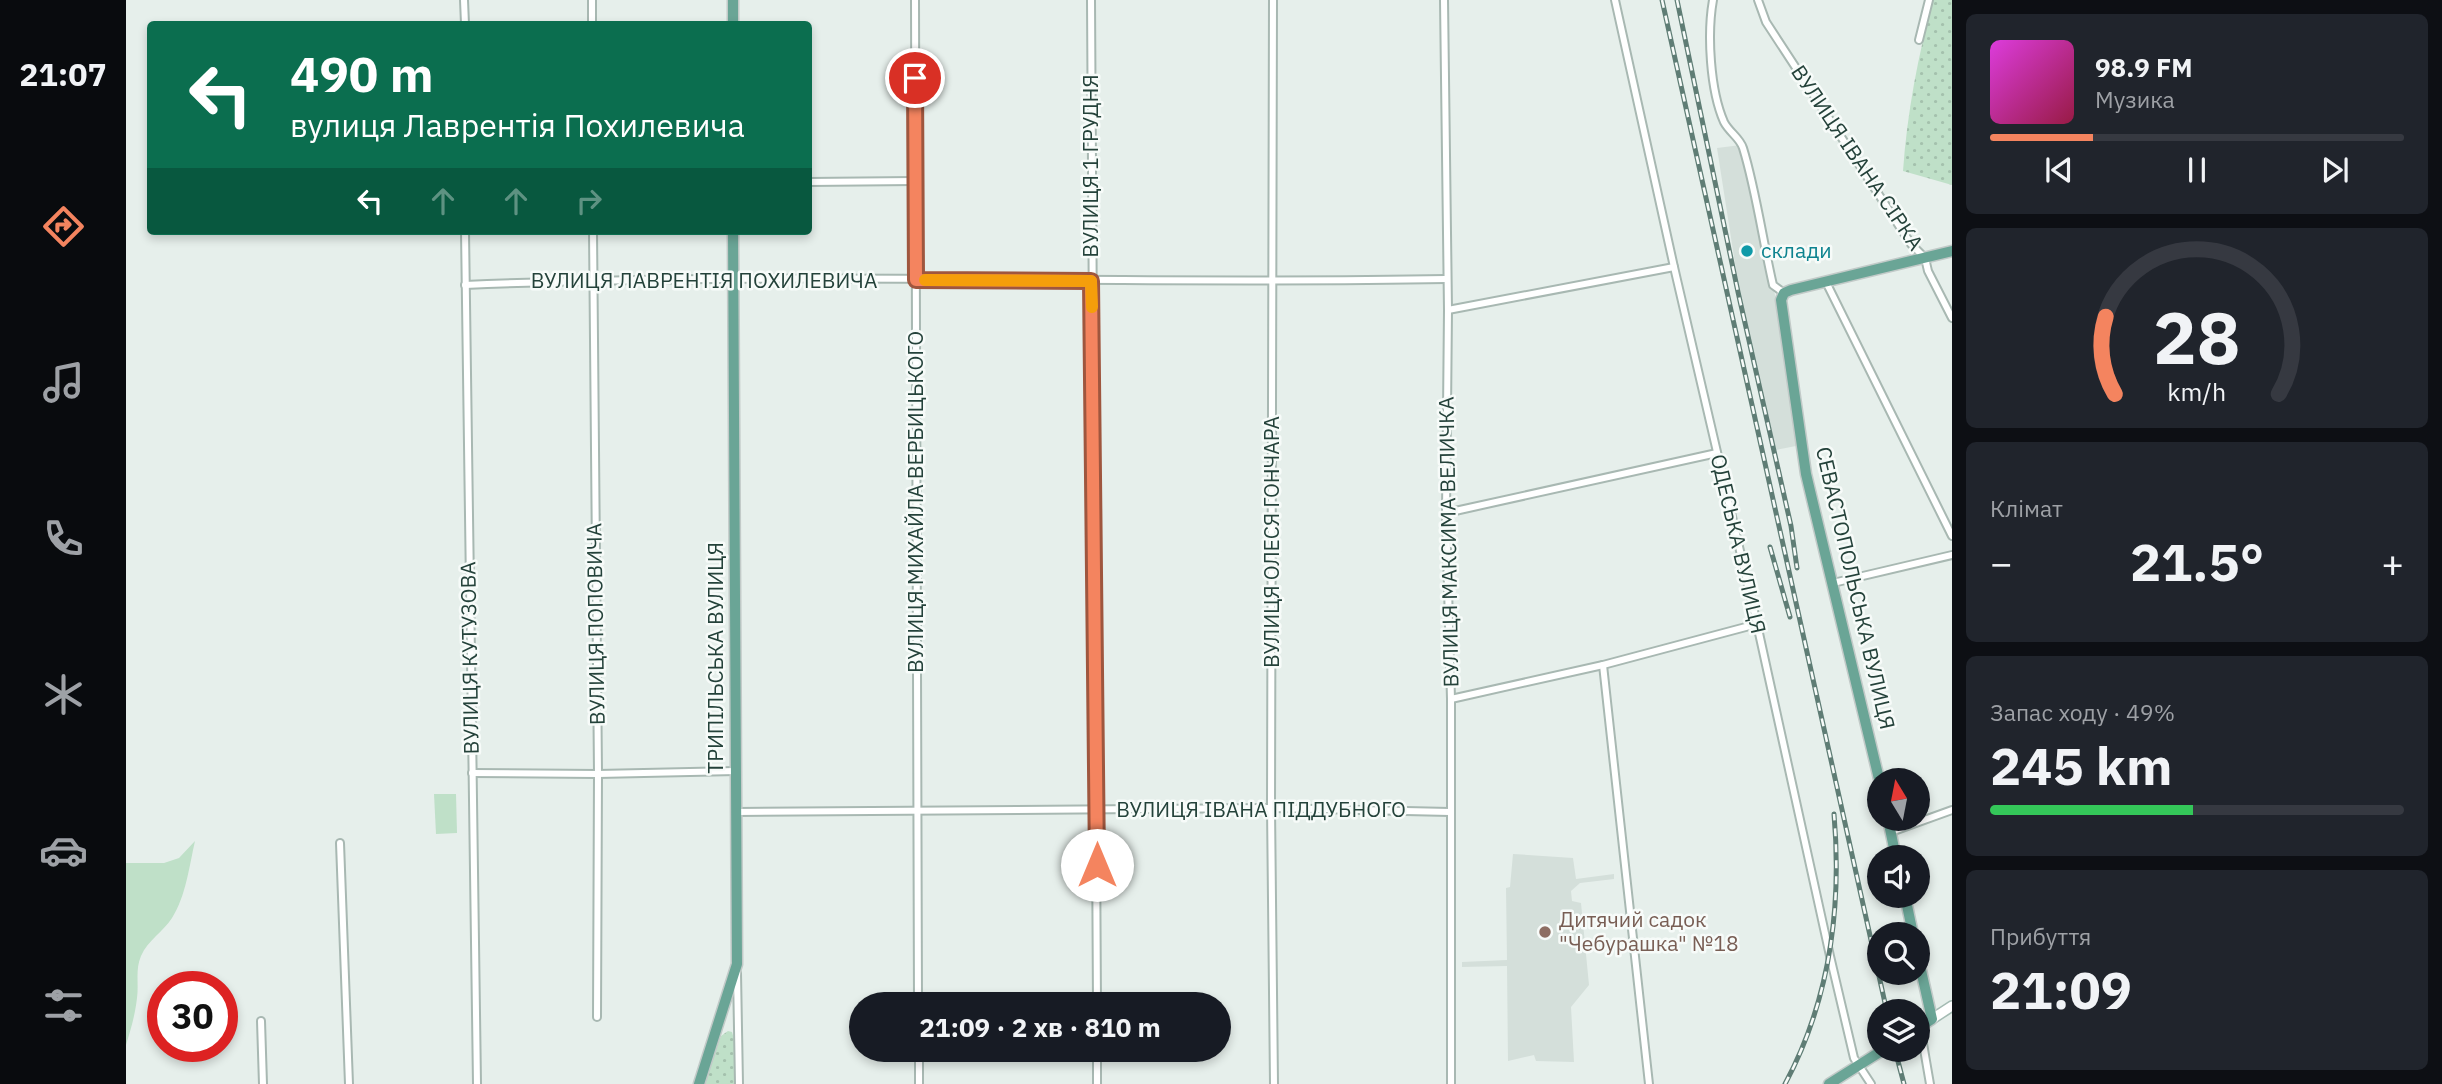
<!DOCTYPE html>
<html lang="uk">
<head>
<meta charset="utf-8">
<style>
  body { margin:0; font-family:"IBM Plex Sans",sans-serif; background:#20242c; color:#f1f3f6; height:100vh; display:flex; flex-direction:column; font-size:26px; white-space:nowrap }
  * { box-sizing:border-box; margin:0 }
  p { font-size:23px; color:#9ea1a6 }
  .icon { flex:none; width:38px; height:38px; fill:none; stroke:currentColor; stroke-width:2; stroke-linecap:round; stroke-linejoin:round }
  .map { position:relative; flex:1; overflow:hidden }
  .side { display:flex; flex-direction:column; gap:14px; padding:14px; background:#0d0f14; width:490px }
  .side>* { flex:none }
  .guide { position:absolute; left:21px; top:21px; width:665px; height:214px; border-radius:7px; box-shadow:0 4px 10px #0003; background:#0b6e4f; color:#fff; overflow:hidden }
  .needle { width:46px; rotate:350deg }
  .buttons { position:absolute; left:1741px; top:768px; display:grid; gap:14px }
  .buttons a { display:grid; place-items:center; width:63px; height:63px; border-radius:50%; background:#171b24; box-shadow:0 4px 10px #0003; font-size:35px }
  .speed { position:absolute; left:21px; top:971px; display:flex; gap:14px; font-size:35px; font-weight:700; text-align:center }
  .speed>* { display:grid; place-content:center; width:91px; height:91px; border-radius:50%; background:#171b24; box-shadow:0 4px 10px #0003; line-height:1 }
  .speed .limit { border:10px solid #d22; background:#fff; color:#111 }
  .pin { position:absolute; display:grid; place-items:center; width:60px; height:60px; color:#fff; margin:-30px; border:4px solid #fff; border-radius:50%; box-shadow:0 2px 7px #0007 }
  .me { position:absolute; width:77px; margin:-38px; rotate:0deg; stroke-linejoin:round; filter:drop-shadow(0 0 5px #0008) }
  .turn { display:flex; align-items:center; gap:24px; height:147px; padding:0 28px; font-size:32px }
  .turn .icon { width:91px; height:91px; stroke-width:2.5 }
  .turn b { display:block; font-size:49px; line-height:60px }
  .lanes { display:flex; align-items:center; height:66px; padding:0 28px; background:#0003; justify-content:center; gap:35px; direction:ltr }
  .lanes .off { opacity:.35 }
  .big { font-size:52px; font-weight:700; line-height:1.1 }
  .side .widget { flex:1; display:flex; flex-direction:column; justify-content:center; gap:10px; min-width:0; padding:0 24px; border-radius:10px; background:#20242c }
  .side .dial { align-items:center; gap:0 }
  .dial svg { height:182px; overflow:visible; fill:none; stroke:#363941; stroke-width:7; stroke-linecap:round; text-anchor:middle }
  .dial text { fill:#f1f3f6; stroke:none }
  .song { display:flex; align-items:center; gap:21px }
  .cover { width:84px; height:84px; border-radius:10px; background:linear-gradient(135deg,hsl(300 70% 55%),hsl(340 70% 35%)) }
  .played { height:7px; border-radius:4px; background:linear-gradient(90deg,#f4845f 25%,#363941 25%) }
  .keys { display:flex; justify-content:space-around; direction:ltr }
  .heat { display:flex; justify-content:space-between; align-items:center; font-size:38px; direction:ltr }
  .charge { height:10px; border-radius:5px; background:linear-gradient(90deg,#34c759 49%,#363941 0) }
  .trip { position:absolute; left:723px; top:992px; width:382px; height:70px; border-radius:35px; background:#171b24; box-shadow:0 4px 10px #0003; font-weight:700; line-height:70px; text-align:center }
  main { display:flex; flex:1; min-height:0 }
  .tab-bar { display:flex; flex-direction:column; width:126px; justify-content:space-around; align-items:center; background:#090b0e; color:#9ea1a6 }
  .tab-bar .icon { width:49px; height:49px }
  .tab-bar .selected { color:#f4845f }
  .tab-bar b { font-size:32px; color:#f1f3f6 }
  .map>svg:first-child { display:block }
  .built { fill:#d4dfda }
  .grass { fill:url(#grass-dots) }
  .garden { fill:#bfe0c8 }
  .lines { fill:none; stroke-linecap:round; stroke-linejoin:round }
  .minor-casing { stroke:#a8b8b2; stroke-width:10 }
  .secondary-casing { stroke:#a4bbb3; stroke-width:12 }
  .primary-casing { stroke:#c2cac8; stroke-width:13 }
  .minor { stroke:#fff; stroke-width:6 }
  .secondary { stroke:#fff; stroke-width:9 }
  .primary { stroke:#6aa596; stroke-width:10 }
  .rail-casing { stroke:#5f7d75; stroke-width:5 }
  .rail { stroke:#f7fbf9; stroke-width:2.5; stroke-dasharray:8; stroke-linecap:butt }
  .route-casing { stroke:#9f563e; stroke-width:18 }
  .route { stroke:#f4845f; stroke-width:12 }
  .slow { stroke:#f59e0b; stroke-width:12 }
  .culture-dot { fill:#0f9aa8; stroke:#f7fbf9; stroke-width:2.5 }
  .education-dot { fill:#8d6e63; stroke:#f7fbf9; stroke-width:2.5 }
  .labels { text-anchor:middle; stroke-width:5; stroke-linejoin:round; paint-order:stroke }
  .street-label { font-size:21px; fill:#24423a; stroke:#f7fbf9 }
  .culture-label { font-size:21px; fill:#0d838f; stroke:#f7fbf9; text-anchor:start }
  .education-label { font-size:21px; fill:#785e54; stroke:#f7fbf9; text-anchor:start }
</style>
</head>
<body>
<main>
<nav class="tab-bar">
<b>21:07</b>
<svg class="icon selected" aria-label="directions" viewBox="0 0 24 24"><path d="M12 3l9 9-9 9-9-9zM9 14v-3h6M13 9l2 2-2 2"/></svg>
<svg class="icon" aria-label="music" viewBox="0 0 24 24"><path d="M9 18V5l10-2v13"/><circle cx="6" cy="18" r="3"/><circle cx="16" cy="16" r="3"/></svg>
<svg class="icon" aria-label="phone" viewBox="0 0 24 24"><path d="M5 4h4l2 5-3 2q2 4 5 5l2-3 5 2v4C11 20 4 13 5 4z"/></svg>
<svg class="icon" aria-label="climate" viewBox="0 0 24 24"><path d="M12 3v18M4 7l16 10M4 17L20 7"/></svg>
<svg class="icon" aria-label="car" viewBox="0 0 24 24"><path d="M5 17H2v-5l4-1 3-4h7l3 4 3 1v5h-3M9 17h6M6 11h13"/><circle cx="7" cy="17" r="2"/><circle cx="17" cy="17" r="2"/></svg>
<svg class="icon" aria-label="filters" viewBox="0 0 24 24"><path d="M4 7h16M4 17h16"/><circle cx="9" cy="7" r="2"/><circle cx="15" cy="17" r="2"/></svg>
</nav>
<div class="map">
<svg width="1826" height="1084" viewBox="0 0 1826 1084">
  <defs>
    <pattern id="grass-dots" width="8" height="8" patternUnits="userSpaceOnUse" patternTransform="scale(1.75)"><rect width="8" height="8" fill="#bfe0c8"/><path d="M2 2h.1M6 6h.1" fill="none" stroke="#a4c1ad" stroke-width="1.8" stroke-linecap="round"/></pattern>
  </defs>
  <rect width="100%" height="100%" fill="#e6efeb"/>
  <!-- built -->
  <g class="built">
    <path d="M1615,145L1646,285L1654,311L1675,445L1650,450L1613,289L1591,148Z"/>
    <path d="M1387,854L1447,858L1450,879L1488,874V879L1454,883L1445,891L1446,901L1455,903L1463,985L1445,1007L1448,1062L1410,1061L1408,1055L1382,1061L1381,966L1336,967V962L1381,960L1380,888L1384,887Z"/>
  </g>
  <!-- grass -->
  <g class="grass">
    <path d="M1807,0H1826V185L1777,171C1781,113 1792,56 1807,0Z"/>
    <path d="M602,1031L606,1032L608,1039L610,1084H577L595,1036Z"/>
  </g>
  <!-- garden -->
  <g class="garden">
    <path d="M308,794H330L331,833L310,834Z"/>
    <path d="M69,841C63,867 60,896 46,918C37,932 22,940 15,956C9,970 13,983 11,998C9,1015 5,1029 0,1045V863H38L53,858Z"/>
  </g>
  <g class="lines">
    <defs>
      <g id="minor">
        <path d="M338,0L339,24"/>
        <path d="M466,0V24"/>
        <path d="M789,0L792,1004"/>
        <path d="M965,0L971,1004"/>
        <path d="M1147,0L1145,808L1148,1084"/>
        <path d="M1318,0L1322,310L1320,513L1325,699V1084"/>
        <path d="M1489,0L1548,267L1631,624L1704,956L1728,1058L1745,1084"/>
        <path d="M1587,0C1581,34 1584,90 1598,122C1603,132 1614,138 1617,148C1630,190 1637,242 1647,285L1658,293"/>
        <path d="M1632,0L1640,22L1785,244L1799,258L1802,271L1826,318"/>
        <path d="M1793,40L1803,0"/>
        <path d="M682,182L789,181"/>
        <path d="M339,231L351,1084"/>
        <path d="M467,231L472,774L471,1017"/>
        <path d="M1700,282L1826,536"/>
        <path d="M339,285C666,271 993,285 1320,279"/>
        <path d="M1322,310L1548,267"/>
        <path d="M1320,513L1591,453"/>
        <path d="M1707,583L1826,555"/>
        <path d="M1477,665L1523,1084"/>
        <path d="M1325,699L1477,665L1631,624"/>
        <path d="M346,773L472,774L610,771"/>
        <path d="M610,812L1145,808L1324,812"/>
        <path d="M1765,832L1826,810"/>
        <path d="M214,843L223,1084"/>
        <path d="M611,973L613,1084"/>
        <path d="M135,1021L137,1084"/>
        <path d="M1794,1026L1804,1084"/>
        <path d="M793,1050V1084"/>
        <path d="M971,1050V1084"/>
      </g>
      <path id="secondary" d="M1806,1019L1826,1006"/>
      <g id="primary">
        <path d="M607,0V24"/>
        <path d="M1754,783L1680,474L1655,300L1658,293L1665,290L1826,251"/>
        <path d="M1762,819L1770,858"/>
        <path d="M1779,896L1787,934"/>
        <path d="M1792,957L1806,1019L1792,1028"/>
        <path d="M573,1084L611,964L607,231"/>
        <path d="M1703,1084L1757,1050"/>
      </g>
    </defs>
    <!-- minor casing -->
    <use href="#minor" class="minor-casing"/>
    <!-- secondary casing -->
    <use href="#secondary" class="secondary-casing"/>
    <!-- primary casing -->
    <use href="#primary" class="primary-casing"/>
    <!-- minor -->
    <use href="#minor" class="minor"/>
    <!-- secondary -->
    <use href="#secondary" class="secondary"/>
    <!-- primary -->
    <use href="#primary" class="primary"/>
    <defs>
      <g id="rail">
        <path d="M1536,0L1761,1012"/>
        <path d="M1551,0L1612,292L1665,526L1671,568"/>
        <path d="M1644,547L1664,617"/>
        <path d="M1769,1050L1778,1084"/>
        <path d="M1659,1084C1704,1000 1716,908 1708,814"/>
      </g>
    </defs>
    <!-- rail casing -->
    <use href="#rail" class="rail-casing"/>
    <!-- rail -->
    <use href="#rail" class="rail"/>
  </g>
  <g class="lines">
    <defs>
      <path id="route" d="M789,78L790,280L965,281L971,865"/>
    </defs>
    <!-- route casing -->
    <use href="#route" class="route-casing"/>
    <!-- route -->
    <use href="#route" class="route"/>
    <!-- slow -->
    <path class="slow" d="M799,280L965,281L966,307"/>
  </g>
  <!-- markers -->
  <circle class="culture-dot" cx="1621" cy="251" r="7"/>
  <circle class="education-dot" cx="1419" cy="932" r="7"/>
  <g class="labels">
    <!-- street labels -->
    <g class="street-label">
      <text transform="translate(1731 158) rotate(56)" y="7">ВУЛИЦЯ ІВАНА СІРКА</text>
      <text transform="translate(965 166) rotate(-90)" y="7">ВУЛИЦЯ 1 ГРУДНЯ</text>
      <text x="578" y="288">ВУЛИЦЯ ЛАВРЕНТІЯ ПОХИЛЕВИЧА</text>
      <text transform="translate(790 502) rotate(-90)" y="7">ВУЛИЦЯ МИХАЙЛА ВЕРБИЦЬКОГО</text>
      <text transform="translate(1146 542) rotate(-90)" y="7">ВУЛИЦЯ ОЛЕСЯ ГОНЧАРА</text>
      <text transform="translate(1323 542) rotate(-91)" y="7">ВУЛИЦЯ МАКСИМА ВЕЛИЧКА</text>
      <text transform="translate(1612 544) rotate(77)" y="7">ОДЕСЬКА ВУЛИЦЯ</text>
      <text transform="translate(1729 588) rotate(77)" y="7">СЕВАСТОПОЛЬСЬКА ВУЛИЦЯ</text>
      <text transform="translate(470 624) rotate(-91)" y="7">ВУЛИЦЯ ПОПОВИЧА</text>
      <text transform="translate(344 658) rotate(-91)" y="7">ВУЛИЦЯ КУТУЗОВА</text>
      <text transform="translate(590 658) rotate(-90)" y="7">ТРИПІЛЬСЬКА ВУЛИЦЯ</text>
      <text x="1135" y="817">ВУЛИЦЯ ІВАНА ПІДДУБНОГО</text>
    </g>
    <!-- culture labels -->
    <g class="culture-label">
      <text x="1635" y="258">склади</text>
    </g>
    <!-- education labels -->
    <g class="education-label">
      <text x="1433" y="927">Дитячий садок<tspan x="1433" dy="24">"Чебурашка" №18</tspan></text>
    </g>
  </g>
</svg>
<div class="buttons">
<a><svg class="needle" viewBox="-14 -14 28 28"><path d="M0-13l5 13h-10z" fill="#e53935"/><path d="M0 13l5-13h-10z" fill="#9ea1a6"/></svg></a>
<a><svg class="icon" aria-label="sound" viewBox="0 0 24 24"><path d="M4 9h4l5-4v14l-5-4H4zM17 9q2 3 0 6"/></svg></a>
<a><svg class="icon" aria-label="search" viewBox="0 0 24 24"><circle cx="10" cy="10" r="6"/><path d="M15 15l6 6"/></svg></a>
<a><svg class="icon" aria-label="layers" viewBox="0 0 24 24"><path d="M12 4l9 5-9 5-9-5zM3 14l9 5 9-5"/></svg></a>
</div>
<div class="speed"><div class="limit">30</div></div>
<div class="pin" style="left:789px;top:78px;background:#d93025"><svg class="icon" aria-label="arrive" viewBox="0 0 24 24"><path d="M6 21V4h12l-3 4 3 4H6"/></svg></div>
<svg class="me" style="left:971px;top:865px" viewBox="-20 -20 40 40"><circle r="19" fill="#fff"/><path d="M0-13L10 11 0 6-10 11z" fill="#f4845f"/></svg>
<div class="trip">21:09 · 2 хв · 810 m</div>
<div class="guide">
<div class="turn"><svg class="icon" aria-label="left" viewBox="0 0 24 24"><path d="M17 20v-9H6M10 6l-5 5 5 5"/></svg><div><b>490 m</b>вулиця Лаврентія Похилевича</div></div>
<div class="lanes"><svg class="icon" aria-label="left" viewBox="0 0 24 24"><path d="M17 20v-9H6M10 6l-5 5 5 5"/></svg><svg class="icon off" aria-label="ahead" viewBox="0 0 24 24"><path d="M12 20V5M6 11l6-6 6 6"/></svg><svg class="icon off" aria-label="ahead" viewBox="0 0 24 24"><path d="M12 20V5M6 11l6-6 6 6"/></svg><svg class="icon off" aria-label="right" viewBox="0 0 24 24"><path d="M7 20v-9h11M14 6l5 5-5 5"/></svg></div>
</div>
</div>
<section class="side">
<div class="widget">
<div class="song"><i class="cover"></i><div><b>98.9 FM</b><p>Музика</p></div></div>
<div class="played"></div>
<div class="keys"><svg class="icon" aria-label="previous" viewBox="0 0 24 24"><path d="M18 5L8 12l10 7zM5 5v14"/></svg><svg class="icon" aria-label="pause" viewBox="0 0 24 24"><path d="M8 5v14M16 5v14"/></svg><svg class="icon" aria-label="next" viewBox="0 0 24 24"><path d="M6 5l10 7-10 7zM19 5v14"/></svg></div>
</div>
<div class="widget dial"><svg viewBox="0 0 100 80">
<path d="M14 69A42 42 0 1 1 86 69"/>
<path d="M14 69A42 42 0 0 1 10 35" stroke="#f4845f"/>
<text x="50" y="56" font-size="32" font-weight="700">28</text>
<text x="50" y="72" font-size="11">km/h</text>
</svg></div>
<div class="widget"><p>Клімат</p>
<div class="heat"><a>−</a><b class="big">21.5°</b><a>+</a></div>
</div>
<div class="widget"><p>Запас ходу · 49%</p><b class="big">245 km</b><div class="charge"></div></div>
<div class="widget"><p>Прибуття</p><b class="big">21:09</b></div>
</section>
</main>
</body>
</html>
